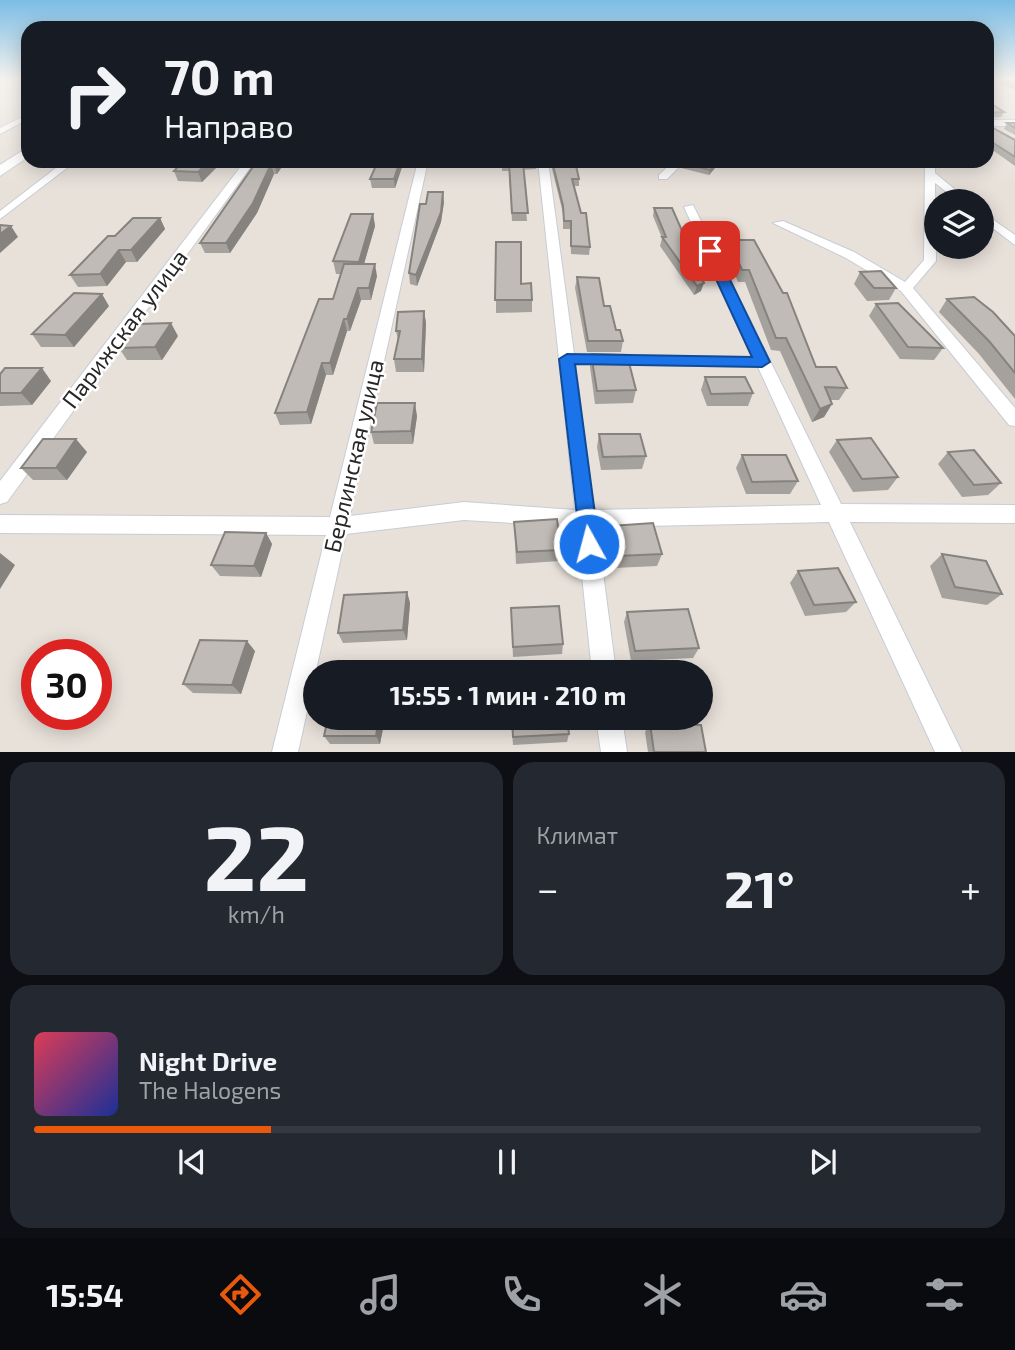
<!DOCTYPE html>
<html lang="ru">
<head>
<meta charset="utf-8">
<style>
  body { margin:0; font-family:"Exo 2",sans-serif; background:#242831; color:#f1f3f6; height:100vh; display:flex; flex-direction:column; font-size:26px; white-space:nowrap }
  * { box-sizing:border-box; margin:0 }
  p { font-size:23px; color:#9ea1a6 }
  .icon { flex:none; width:38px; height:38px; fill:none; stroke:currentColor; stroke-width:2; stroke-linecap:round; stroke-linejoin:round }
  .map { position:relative; height:752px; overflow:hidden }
  .details { display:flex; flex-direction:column; gap:10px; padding:10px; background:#0d0f14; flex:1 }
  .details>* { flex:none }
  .top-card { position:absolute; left:21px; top:21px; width:973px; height:147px; border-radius:21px; box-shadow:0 4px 18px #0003; background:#171b24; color:#f1f3f6; overflow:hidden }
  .controls { position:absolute; left:924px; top:189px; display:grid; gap:14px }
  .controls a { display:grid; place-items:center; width:70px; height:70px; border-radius:50%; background:#171b24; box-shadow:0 4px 18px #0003; font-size:35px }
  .speed { position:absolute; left:21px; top:639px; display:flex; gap:14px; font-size:35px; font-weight:700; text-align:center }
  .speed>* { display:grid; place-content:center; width:91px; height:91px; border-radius:50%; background:#171b24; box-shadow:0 4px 18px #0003; line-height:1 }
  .speed .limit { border:10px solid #d22; background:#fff; color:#111 }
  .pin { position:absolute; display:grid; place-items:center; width:60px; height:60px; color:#fff; margin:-30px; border-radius:14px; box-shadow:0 4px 10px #0006 }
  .me { position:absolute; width:77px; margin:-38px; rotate:353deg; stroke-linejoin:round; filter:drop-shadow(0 0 5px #0008) }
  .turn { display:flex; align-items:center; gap:24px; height:147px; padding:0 28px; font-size:32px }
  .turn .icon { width:91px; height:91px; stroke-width:2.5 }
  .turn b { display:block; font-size:49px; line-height:60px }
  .big { font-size:52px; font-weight:700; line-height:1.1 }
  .details .tile { flex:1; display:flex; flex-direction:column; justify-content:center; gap:10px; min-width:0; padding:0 24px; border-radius:21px; background:#242831 }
  .details .dial { align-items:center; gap:0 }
  .dial b { font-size:91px; line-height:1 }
  .song { display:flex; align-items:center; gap:21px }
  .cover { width:84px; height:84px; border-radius:10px; background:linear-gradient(135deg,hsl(350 70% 55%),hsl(230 70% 35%)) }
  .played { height:7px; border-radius:4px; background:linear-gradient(90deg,#ea580c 25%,#363941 25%) }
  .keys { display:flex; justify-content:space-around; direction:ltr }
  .heat { display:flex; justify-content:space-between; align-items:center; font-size:38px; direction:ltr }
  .details .tiles { flex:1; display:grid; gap:10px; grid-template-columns:1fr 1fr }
  .tile:last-child { grid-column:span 2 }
  .trip { position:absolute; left:303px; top:660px; width:410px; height:70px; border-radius:35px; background:#171b24; box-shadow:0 4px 18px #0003; font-weight:700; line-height:70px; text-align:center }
  .tab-bar { display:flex; height:112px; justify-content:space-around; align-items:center; background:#090b0e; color:#9ea1a6 }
  .tab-bar .icon { width:49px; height:49px }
  .tab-bar .current { color:#ea580c }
  .tab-bar b { font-size:32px; color:#f1f3f6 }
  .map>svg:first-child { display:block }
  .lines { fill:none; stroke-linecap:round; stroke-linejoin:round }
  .street-casing { stroke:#c8ccd7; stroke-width:2 }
  .secondary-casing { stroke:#c8ccd7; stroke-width:2 }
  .street { fill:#fff; fill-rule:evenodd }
  .secondary { fill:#fff; fill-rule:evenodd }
  .wall { fill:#a5a19d }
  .shaded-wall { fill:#86837f }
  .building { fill:#c0bbb6; stroke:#86837f; stroke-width:2 }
  .route { fill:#1a73e8; stroke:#114b97; stroke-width:2 }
  .labels { text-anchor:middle; stroke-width:5; stroke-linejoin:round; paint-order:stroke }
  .street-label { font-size:23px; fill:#272727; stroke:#fff }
</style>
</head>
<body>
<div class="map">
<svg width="1015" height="752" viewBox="0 0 1015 752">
  <rect width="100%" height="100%" fill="#e8e1da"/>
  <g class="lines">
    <defs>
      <g id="street">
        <path d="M28,114V119L0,134V128Z"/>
        <rect x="987" y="120" width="28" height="6"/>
        <path d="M65,161H76L0,219V211Z"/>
        <path d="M245,161H255L7,502L0,504V481Z"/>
        <path d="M418,161H428L350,516L464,502L575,510L538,161H548L574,354L753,357L684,207L693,205L841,504L1015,505V523L850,522L962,752H935L829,522L597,527L616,672H592L577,527L464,520L346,534L298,752H272L326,535L0,533V515L330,517ZM575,364L758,367L821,505L594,510Z"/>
        <path d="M674,161H685L667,179H659V175Z"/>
        <path d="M925,161H935V173L969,201H958L935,183L936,261L913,288L1015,408V426L1009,425L901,291L846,258L773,223L783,221L854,252L905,282L924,260Z"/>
        <path d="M982,212L1015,235V245L982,220Z"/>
        <path d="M596,718H622L627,752H601Z"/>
      </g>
      <path id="secondary" d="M28,147V157L0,176V165Z"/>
    </defs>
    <!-- street casing -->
    <use href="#street" class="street-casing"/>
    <!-- secondary casing -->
    <use href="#secondary" class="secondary-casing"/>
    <!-- street -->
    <use href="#street" class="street"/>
    <!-- secondary -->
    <use href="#secondary" class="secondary"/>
  </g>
  <!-- wall -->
  <g class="wall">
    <path d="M993,80H1015V90Z"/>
    <path d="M987,101L1004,112L1001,117L988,118L989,126L1015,140V166L987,146Z"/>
    <path d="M1007,123H1015V135L1004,129Z"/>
    <path d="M183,161H223L202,182L178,181L174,171Z"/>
    <path d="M257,161H286L277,174H274L257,213L230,253H205L200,243Z"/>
    <path d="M404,161L395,188H372L370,179Z"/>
    <path d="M502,161H538L536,169L523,170L527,221H512L509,171H502Z"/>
    <path d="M550,161H575L579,179V186H574L590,247L589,255L571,254L570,229H563V213Z"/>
    <path d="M638,161H668L657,166Z"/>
    <path d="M684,161H721L709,175L681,168Z"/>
    <path d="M444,202L441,222L417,286L410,284L409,273L426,204Z"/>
    <path d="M654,208L683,233L694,247L691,255L701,291L694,295L660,246L662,238L653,216Z"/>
    <path d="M373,214L375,226L364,264L377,276L371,300H361L350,331H347L333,375H326L311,424L280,425L275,413L333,299L341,274H336L333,261Z"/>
    <path d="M160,218L165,229L137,262H126L107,286L78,287L70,275L115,236Z"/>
    <path d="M729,240L816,367L847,388L839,400H830L832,404L824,417L812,422L780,351L771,350L745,282H738L725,252Z"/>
    <path d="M496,242L532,300V312L496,313Z"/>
    <path d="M860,272L896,288L889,300L867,301L854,284Z"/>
    <path d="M577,277L604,306L616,330L623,341L621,352H587L575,288Z"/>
    <path d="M947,299L1015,336V399L979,354L939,312Z"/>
    <path d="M876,304L943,348L934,360L900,359L869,316Z"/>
    <path d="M109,306L74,347H41L32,334Z"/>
    <path d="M424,311L426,323L424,372H396L394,359L398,340L396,331Z"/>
    <path d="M178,336L162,360H127L119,348Z"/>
    <path d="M591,354L636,390L633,403L595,404L590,367Z"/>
    <path d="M0,374L51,381L32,405L0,406Z"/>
    <path d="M705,377L753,393L748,406H707L701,390Z"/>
    <path d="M417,416L413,444H374L371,432Z"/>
    <path d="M599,434L646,456L642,469L601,470L597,447Z"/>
    <path d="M837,440L898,477L888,490L853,492L829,452Z"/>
    <path d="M87,452L67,480H33L21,468Z"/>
    <path d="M948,452L1001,483L988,495L962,497L938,464Z"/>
    <path d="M742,455L798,481L790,494H746L736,468Z"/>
    <path d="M514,522L561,550L559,561L516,564Z"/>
    <path d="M611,526L662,554L657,566L614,568L608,538Z"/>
    <path d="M266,533L272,544L261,577L220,576L211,565Z"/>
    <path d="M942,554L1002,594L987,605L942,598L930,566Z"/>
    <path d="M798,571L856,602L846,612L805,616L790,583Z"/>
    <path d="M407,592L410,603L407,640L343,643L338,633Z"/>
    <path d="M511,608L563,644L562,654L513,657Z"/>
    <path d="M627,612L699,648L693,658L631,661L624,622Z"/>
    <path d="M255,651L241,694L193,693L183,684Z"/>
    <path d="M385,718L380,744H330L324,736Z"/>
    <path d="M511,718H567L569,734L567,742L513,745Z"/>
    <path d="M650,724L706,752H648L645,732Z"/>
  </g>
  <!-- shaded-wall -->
  <g class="shaded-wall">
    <path d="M210,161H223L202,182L198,172Z"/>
    <path d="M276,161H286L277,174L274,164Z"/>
    <path d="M400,161H404L395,188L394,179Z"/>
    <path d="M658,161H668L657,166Z"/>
    <path d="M718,161H721L709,175L710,170Z"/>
    <path d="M271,164L274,174L257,213L230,253L226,243Z"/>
    <path d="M443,192L444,202L441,222L417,286L416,275Z"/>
    <path d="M373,214L375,226L361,274L359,262Z"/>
    <path d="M160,218L165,229L137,262L131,250Z"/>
    <path d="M11,226L18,237L0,253V234Z"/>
    <path d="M119,250L126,262L107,286L100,274Z"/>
    <path d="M375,264L377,276L371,300L369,288Z"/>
    <path d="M704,283L701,291L694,295L697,286Z"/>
    <path d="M358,288L361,300L350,331L347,319Z"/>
    <path d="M102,294L109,306L74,347L65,335Z"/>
    <path d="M424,311L426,323L424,372L422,359Z"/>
    <path d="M344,319L347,331L333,375L330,363Z"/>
    <path d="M171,323L178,336L162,360L155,347Z"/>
    <path d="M322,363L326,375L311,424L307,412Z"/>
    <path d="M42,368L51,381L32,405L21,393Z"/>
    <path d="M415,403L417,416L413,444L411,431Z"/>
    <path d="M832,404L824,417L812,422L820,409Z"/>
    <path d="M76,439L87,452L67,480L56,468Z"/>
    <path d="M266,533L272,544L261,577L254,566Z"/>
    <path d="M0,553L15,565L0,589Z"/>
    <path d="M407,592L410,603L407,640L403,630Z"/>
    <path d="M247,641L255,651L241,694L232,685Z"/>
    <path d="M379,718H385L380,744L376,736Z"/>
  </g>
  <!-- building -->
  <g class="building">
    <path d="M1005,80H1015V84Z"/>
    <path d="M987,101L1004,112L988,113L989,126L1015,140V157L987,139Z"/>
    <path d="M1007,123H1015V128Z"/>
    <path d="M183,161H210L198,172L174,171Z"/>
    <path d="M257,161H276L274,164H271L253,203L226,243H200Z"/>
    <path d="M378,161H400L394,179H370Z"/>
    <path d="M502,161H537V162L523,163L528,213H512L509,163L502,164Z"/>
    <path d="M552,161H575L579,179H572L581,213H586L590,247L571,246V221H564L563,206Z"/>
    <path d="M684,161H718L710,170L683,163Z"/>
    <path d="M428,192H443L441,212L416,275L409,273L420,204H426Z"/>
    <path d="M654,208H672L683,233L694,247L688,248L704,283L697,286L662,237H666Z"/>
    <path d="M351,214H373L359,262L333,261Z"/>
    <path d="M133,218H160L131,250H119L100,274L70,275L108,236H115Z"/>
    <path d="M0,225L11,226L0,234Z"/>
    <path d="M729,240H754L783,293H787L816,367H836L847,388L825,387L832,404L820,409L786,338H776L749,270H742Z"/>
    <path d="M496,242H521V284L531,283L532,300H495Z"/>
    <path d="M344,264H375L369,288H358L347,319H344L330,363H322L307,412L275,413L319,299H333Z"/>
    <path d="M881,271L896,288H874L860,272Z"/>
    <path d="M577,277L599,278L604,306H610L616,330H620L623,341H588Z"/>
    <path d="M74,293L102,294L65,335L32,334Z"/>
    <path d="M974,297L993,312L1015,336V373L989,341L947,299Z"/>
    <path d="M898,303L943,348L908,347L876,304Z"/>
    <path d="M424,311L422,359H394L400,331H396L398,312Z"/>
    <path d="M171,323L155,347L119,348L137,324Z"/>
    <path d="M591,354L627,355L636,390L597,391Z"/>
    <path d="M5,368H42L21,393H0V374Z"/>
    <path d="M705,377H745L753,393L711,394Z"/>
    <path d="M377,403H415L411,431L371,432Z"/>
    <path d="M599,434H640L646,456L603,457Z"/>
    <path d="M871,438L898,477L862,479L837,440Z"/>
    <path d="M43,439H76L56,468H21Z"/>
    <path d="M974,450L1001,483L974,485L948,452Z"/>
    <path d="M742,455H786L798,481L752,482Z"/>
    <path d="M557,519L561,550L517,552L514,522Z"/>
    <path d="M653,523L662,554L617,556L611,526Z"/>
    <path d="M225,532L266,533L254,566L211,565Z"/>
    <path d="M942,554L986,561L1002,594L955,587Z"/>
    <path d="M838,568L856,602L814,605L798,571Z"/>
    <path d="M407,592L403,630L338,633L344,595Z"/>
    <path d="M559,606L563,644L513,647L511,608Z"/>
    <path d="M688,609L699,648L635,651L627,612Z"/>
    <path d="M200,640L247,641L232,685L183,684Z"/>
    <path d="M328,718H379L376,736H324Z"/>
    <path d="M512,718H567L569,734L513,737Z"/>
    <path d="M650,724L701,725L706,752H654Z"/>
  </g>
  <!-- sky -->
  <linearGradient id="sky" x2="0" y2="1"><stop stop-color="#7bbde5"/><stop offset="0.43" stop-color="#f5f2ee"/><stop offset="1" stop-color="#f5f2ee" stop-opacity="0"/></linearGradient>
  <rect width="1015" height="185" fill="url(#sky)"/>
  <!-- route -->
  <path class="route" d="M710,247L716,251L770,362L762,367L575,364L599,544L596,551L589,554L581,551L559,359L567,354L752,357L703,251Z"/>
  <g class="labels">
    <!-- street labels -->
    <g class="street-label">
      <text transform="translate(125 329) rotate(-53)" y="8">Парижская улица</text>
      <text transform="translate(354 456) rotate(-77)" y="8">Берлинская улица</text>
    </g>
  </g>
</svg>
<div class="controls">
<a><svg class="icon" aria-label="layers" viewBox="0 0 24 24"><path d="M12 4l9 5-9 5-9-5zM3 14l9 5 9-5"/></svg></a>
</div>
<div class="speed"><div class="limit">30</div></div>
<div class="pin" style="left:710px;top:251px;background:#d93025"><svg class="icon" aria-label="arrive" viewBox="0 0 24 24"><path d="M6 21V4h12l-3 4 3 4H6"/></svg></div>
<svg class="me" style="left:589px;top:544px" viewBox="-20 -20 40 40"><circle r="17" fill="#1a73e8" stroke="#fff" stroke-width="3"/><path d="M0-11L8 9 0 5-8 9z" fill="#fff"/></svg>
<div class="trip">15:55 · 1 мин · 210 m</div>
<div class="top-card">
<div class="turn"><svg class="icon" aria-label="right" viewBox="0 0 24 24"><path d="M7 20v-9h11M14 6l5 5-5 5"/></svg><div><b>70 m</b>Направо</div></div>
</div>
</div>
<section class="details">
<div class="tiles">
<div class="tile dial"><b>22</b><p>km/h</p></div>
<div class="tile"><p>Климат</p>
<div class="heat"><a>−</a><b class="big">21°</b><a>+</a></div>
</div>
<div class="tile">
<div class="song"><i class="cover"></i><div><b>Night Drive</b><p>The Halogens</p></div></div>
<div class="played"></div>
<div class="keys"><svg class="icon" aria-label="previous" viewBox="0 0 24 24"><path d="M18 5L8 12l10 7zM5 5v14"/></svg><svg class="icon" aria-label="pause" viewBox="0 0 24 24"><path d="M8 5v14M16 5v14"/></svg><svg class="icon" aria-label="next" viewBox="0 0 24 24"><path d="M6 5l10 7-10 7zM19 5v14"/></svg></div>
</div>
</div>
</section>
<nav class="tab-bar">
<b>15:54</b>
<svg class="icon current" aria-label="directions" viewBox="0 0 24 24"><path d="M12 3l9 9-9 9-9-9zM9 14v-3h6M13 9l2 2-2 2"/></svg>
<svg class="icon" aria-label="music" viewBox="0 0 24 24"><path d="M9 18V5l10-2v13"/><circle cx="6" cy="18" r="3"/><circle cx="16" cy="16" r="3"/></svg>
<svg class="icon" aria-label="phone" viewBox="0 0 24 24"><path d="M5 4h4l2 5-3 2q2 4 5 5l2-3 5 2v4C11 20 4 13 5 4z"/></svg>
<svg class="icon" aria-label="climate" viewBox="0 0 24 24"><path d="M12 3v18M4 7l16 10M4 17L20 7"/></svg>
<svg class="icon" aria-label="car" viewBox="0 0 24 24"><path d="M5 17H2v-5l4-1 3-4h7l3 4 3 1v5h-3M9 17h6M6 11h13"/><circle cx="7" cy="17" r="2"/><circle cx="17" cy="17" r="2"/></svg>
<svg class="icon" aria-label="filters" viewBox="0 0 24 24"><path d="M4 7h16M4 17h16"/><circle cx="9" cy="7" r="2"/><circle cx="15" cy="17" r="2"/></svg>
</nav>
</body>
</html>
